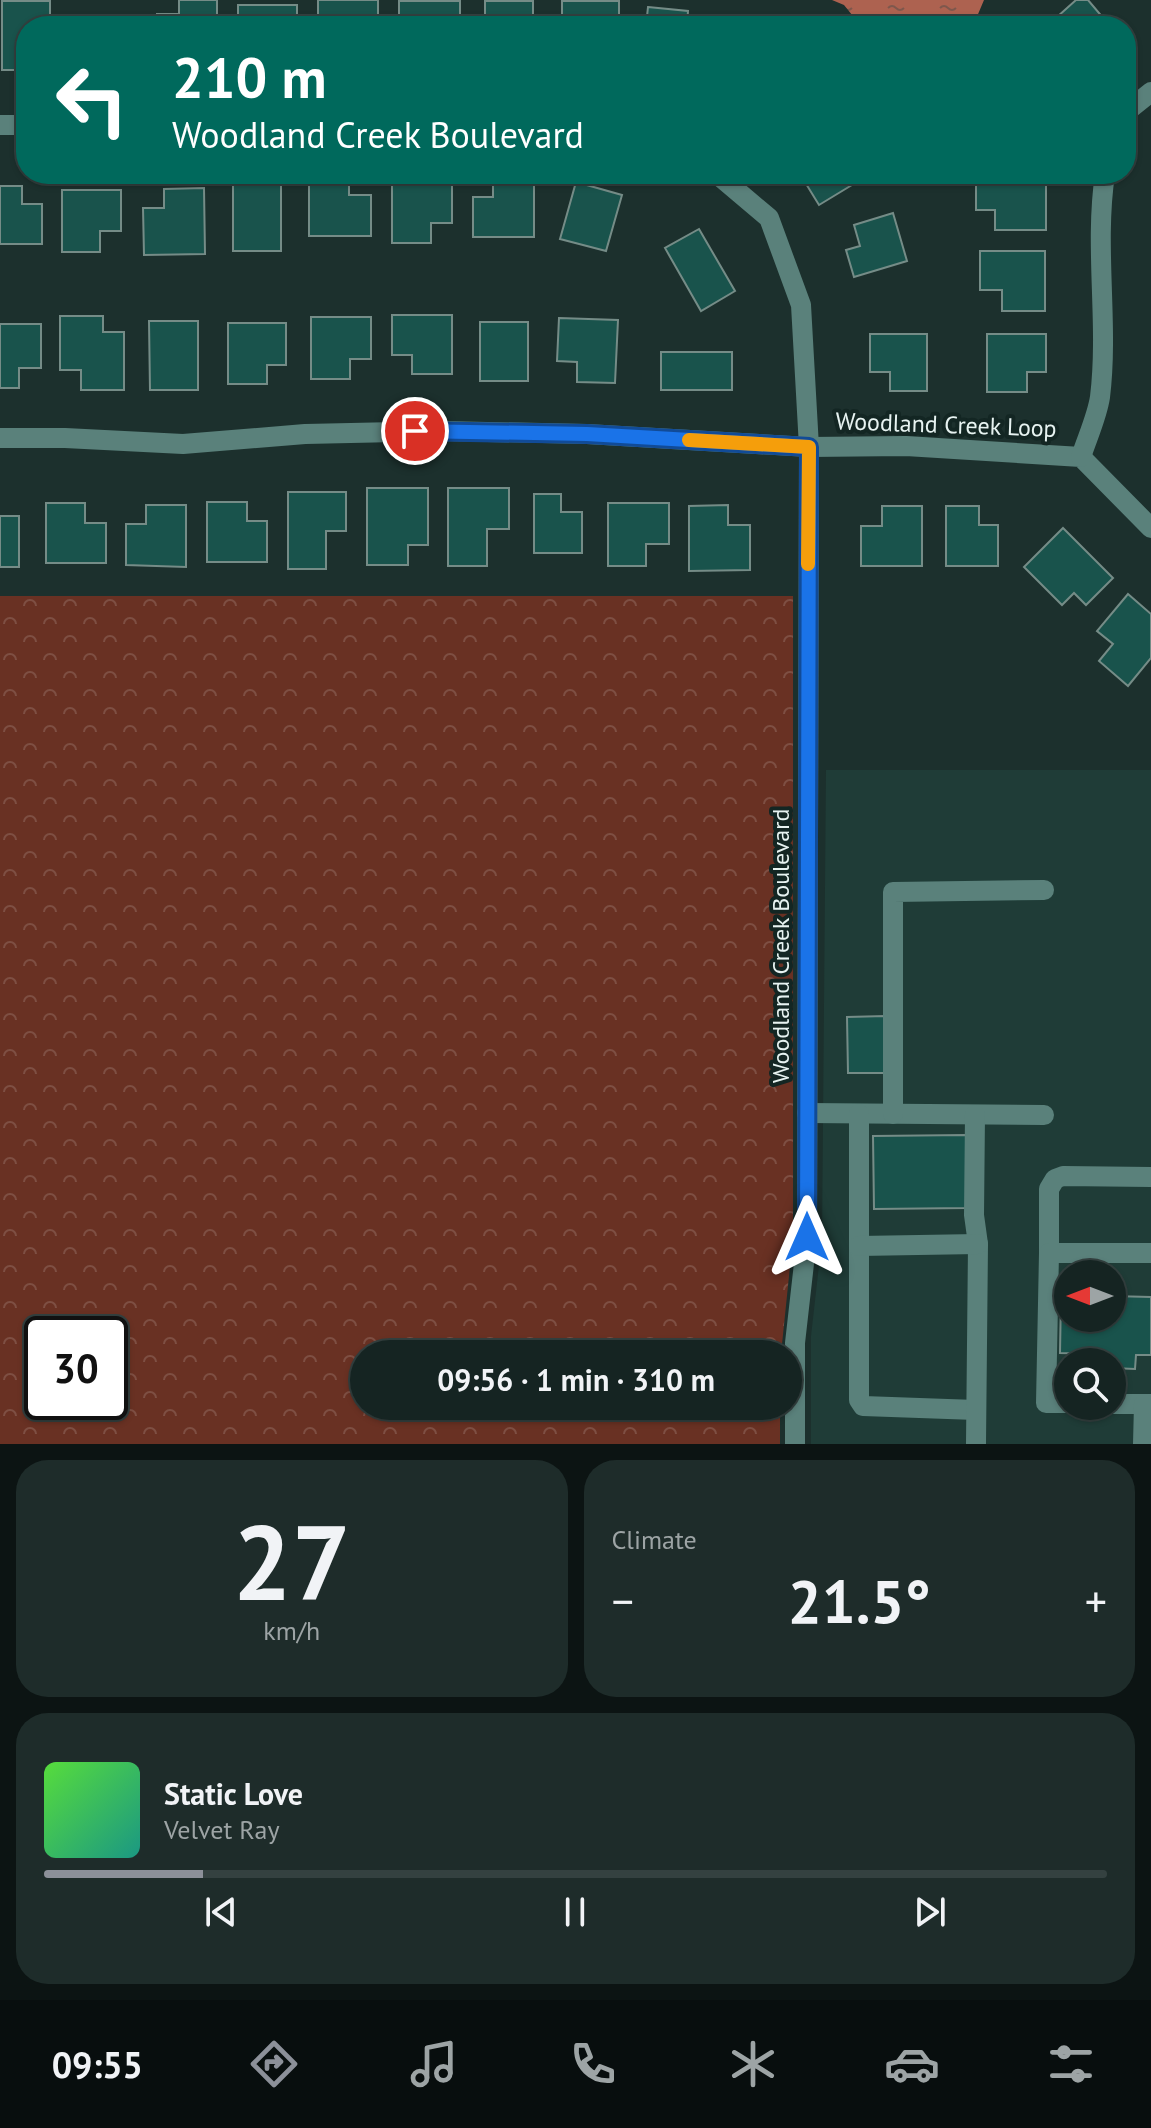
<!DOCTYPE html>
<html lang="en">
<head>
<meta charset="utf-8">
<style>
  body { margin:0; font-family:"PT Sans",sans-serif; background:#1e2c2a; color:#f1f3f6; height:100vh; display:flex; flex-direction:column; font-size:30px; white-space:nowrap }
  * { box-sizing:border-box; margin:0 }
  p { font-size:26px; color:#9da4a5 }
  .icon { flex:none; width:44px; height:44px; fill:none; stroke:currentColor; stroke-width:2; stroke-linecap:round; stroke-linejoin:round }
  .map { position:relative; height:1444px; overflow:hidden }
  .details { display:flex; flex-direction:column; gap:16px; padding:16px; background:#0c1413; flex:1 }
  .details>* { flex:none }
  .banner { position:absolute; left:16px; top:16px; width:1120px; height:168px; border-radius:32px; box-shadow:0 2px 6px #0004,0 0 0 2px #344140; background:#00695c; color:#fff; overflow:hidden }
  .needle { width:52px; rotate:270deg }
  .controls { position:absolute; left:1054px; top:1260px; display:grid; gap:16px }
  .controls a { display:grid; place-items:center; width:72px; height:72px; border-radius:50%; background:#152422; box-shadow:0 2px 6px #0004,0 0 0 2px #344140; font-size:40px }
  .speed { position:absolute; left:24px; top:1316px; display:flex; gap:16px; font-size:40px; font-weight:700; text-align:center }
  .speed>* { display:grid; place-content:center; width:104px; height:104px; border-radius:50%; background:#152422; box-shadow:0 2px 6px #0004,0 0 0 2px #344140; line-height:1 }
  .speed .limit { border:4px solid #111; border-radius:12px; background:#fff; color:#111 }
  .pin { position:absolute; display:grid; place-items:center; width:68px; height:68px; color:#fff; margin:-34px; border:4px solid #fff; border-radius:50%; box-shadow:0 2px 8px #0007 }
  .me { position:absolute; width:88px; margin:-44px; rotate:0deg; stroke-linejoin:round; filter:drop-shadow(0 0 6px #0008) }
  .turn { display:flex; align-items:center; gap:28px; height:168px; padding:0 24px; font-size:36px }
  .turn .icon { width:104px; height:104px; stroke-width:2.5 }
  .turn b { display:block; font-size:56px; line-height:68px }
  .big { font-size:60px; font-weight:600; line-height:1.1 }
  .details .card { flex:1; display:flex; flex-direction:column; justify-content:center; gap:12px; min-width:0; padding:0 28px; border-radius:32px; background:#1e2c2a }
  .details .dial { align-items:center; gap:0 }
  .dial b { font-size:104px; line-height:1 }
  .song { display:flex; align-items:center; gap:24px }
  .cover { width:96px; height:96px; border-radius:12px; background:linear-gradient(135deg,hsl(110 70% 55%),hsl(170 70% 35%)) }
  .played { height:8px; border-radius:4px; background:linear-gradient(90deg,#8c9099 15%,#344140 15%) }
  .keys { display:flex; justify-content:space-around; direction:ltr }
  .heat { display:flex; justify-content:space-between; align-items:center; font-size:44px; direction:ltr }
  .details .tiles { flex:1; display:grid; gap:16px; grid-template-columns:1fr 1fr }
  .card:last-child { grid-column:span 2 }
  .trip { position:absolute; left:350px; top:1340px; width:452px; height:80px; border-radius:40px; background:#152422; box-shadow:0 2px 6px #0004,0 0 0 2px #344140; font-weight:600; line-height:80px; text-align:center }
  .tabs { display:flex; height:128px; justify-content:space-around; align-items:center; background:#080e0e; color:#9da4a5 }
  .tabs .icon { width:56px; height:56px }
  .tabs .on { color:#8c9099 }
  .tabs b { font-size:36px; color:#f1f3f6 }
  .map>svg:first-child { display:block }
  .built { fill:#1f3c37; fill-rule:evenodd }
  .forest { fill:url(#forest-crowns); fill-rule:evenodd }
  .water { fill:url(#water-ripples) }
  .building { fill:#19534c; stroke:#758c87; stroke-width:2 }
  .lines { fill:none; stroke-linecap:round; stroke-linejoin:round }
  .minor { stroke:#5a817b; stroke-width:20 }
  .route-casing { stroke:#114b97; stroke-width:20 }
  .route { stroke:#1a73e8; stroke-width:14 }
  .slow { stroke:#f59e0b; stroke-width:14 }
  .labels { text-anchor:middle; stroke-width:8; stroke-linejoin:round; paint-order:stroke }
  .street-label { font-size:24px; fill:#e7f3f1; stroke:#132623 }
</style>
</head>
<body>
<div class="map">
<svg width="1151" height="1444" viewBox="0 0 1151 1444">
  <defs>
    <pattern id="forest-crowns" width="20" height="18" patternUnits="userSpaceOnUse" patternTransform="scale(2)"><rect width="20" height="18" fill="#693123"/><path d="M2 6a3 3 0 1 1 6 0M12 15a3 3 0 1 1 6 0" fill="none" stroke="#7e4f43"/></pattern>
    <pattern id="water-ripples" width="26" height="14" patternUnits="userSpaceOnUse" patternTransform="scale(2)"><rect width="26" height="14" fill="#ad6250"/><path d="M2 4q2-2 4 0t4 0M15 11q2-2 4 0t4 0" fill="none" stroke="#7e574c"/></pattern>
  </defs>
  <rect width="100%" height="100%" fill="#1c302d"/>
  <!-- built -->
  <path class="built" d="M826,770H1151V1444H811V1336L822,1239ZM1068,1274H1112V1318H1068ZM1068,1362H1112V1406H1068Z"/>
  <!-- forest -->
  <path class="forest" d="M0,596H793V1237L781,1354H364V1406H780V1444H0ZM42,1334H110V1402H42Z"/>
  <!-- water -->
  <path class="water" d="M832,0H984L973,26H861L844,5Z"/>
  <!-- building -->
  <g class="building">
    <path d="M179,0H217V26H157V14H179Z"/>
    <rect x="318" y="0" width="60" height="26"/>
    <path d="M1076,0H1088L1110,26H1047Z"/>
    <path d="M2,1H50V26H26V70H2Z"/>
    <rect x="399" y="1" width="61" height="25"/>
    <rect x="485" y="1" width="48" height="25"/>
    <rect x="562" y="1" width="57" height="25"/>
    <rect x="238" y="5" width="59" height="21"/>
    <path d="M648,7L688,11L687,26H646Z"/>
    <rect x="78" y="15" width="59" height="11"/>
    <path d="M392,174H452V223H431V243H392Z"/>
    <path d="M800,174H870L819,205Z"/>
    <path d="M976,174H1046V230H995V210H976Z"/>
    <path d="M309,176H349V195H371V236H309Z"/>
    <path d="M493,178H534V237H473V197H493Z"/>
    <path d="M576,182L622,195L606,251L560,239Z"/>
    <rect x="233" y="183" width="48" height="68"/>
    <path d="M0,186H22V204H42V244H0Z"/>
    <path d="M204,188L205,254L144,255L143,208H164V189Z"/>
    <path d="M62,190H121V231H100V252H62Z"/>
    <path d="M893,213L907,261L854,277L846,250L860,246L854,225Z"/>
    <path d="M699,229L735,291L701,311L665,248Z"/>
    <path d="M980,251H1045V311H1002V290H980Z"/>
    <path d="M392,315H452V374H412V355H392Z"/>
    <path d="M60,316H103V332H124V390H81V370H60Z"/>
    <path d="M311,317H371V359H350V379H311Z"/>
    <path d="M559,318L618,320L615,383L577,382V362L557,361Z"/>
    <path d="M149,321H198V390H150Z"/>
    <rect x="480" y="322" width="48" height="59"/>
    <path d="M228,323H286V365H267V384H228Z"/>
    <path d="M0,324H41V368H19V388H0Z"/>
    <path d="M870,334H927V391H890V372H870Z"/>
    <path d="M987,334H1046V372H1027V392H987Z"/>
    <rect x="661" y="352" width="71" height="38"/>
    <path d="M367,488H428V545H408V565H367Z"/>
    <path d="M448,488H509V529H487V566H448Z"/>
    <path d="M288,492H346V531H326V569H288Z"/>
    <path d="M534,494H561V512H582V553H534Z"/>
    <path d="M207,502H247V521H267V562H207Z"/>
    <path d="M46,503H85V523H106V563H46Z"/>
    <path d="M608,503H669V544H646V566H608Z"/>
    <path d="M146,505H186V567L126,565V524H146Z"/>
    <path d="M728,505V525H750V570L689,571V506Z"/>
    <path d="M882,506H922V566H861V526H882Z"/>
    <path d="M946,506H979V525H998V566H946Z"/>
    <rect x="0" y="516" width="19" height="51"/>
    <path d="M1063,528L1113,578L1086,605L1074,593L1062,605L1024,567Z"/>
    <path d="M1128,594L1151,614V658L1128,686L1099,661L1113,644L1097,631Z"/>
    <path d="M885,1016L886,1073H848L847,1017Z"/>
    <path d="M966,1135L967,1208L874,1209L873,1136Z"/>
    <path d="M1061,1295H1068V1318H1112V1296L1151,1297V1355H1136L1135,1369L1112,1368V1362H1099V1354L1060,1353Z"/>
  </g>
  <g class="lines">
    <!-- minor -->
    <g class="minor">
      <path d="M1126,112L1151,92"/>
      <path d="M0,125H26"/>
      <path d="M717,174L769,218L801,305L809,447L807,1237L795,1343V1444"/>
      <path d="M0,438H65L183,444L305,434L442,431L587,434L809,447L906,446L1081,457L1151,528"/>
      <path d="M1081,457C1087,438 1097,417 1100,397C1109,323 1094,248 1105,174"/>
      <path d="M807,1113L1044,1115"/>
      <path d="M859,1114V1400L863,1406L976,1410"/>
      <path d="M893,1114V892L1044,890"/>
      <path d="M975,1115L974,1215L978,1244L976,1444"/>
      <path d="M859,1246L978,1244"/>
      <path d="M1049,1253V1189L1055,1179L1063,1176L1151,1177"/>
      <path d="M1068,1403H1046L1049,1253H1151"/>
      <path d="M1112,1404H1151"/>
      <path d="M1143,1444L1144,1404"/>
    </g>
  </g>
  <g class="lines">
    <defs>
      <path id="route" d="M415,431L587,434L809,447L807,1237"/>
    </defs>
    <!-- route casing -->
    <use href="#route" class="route-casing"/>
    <!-- route -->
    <use href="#route" class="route"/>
    <!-- slow -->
    <path class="slow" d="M689,440L809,447L808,564"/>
  </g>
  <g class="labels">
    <!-- street labels -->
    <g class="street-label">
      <text transform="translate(946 425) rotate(2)" y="8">Woodland Creek Loop</text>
      <text transform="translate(781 946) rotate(-90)" y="8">Woodland Creek Boulevard</text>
    </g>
  </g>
</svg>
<div class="controls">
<a><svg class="needle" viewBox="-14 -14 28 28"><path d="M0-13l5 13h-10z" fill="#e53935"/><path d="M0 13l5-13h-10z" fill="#9da4a5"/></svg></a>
<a><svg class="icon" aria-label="search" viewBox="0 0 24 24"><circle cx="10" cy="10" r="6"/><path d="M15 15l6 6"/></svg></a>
</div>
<div class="speed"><div class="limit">30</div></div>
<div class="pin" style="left:415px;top:431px;background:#d93025"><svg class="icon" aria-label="arrive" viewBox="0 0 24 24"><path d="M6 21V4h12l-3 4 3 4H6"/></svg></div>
<svg class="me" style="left:807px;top:1237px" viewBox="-20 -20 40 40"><path d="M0-17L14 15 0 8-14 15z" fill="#1a73e8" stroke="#fff" stroke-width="4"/></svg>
<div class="trip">09:56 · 1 min · 310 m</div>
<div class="banner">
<div class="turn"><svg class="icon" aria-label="left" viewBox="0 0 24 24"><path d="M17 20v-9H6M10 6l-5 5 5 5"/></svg><div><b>210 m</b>Woodland Creek Boulevard</div></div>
</div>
</div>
<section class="details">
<div class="tiles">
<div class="card dial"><b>27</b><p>km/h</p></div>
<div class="card"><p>Climate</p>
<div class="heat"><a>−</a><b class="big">21.5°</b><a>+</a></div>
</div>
<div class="card">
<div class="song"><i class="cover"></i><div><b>Static Love</b><p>Velvet Ray</p></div></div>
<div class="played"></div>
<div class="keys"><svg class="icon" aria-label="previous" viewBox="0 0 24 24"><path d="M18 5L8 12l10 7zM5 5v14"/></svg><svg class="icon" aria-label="pause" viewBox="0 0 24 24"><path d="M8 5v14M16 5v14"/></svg><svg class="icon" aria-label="next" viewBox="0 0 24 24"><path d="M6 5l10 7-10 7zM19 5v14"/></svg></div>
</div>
</div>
</section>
<nav class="tabs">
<b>09:55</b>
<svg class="icon on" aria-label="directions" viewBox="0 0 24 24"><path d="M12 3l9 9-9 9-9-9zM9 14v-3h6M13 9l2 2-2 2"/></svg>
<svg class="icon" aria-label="music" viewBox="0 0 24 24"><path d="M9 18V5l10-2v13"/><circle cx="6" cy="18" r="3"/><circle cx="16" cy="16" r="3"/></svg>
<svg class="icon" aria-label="phone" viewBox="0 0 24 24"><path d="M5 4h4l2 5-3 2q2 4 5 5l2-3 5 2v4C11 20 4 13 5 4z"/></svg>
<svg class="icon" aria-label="climate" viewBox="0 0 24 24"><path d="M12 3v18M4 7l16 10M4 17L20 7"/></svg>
<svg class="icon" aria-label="car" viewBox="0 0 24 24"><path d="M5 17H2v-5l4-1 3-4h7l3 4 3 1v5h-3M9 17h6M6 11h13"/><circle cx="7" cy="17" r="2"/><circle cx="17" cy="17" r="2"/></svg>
<svg class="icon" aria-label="filters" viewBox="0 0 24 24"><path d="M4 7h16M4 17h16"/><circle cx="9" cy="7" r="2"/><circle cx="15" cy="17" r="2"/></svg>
</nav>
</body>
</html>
